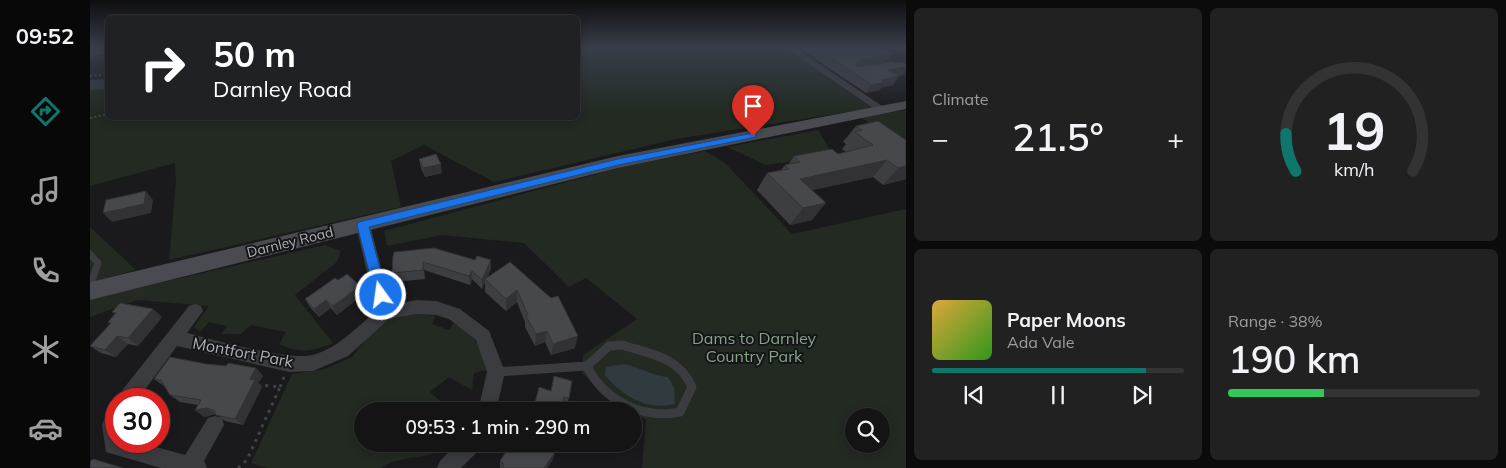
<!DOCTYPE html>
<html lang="en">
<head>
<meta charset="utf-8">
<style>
  body { margin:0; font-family:Mulish,sans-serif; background:#212122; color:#f1f3f6; height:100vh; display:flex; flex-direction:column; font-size:19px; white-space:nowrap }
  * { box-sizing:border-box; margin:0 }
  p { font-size:16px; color:#9d9ea0 }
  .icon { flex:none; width:28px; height:28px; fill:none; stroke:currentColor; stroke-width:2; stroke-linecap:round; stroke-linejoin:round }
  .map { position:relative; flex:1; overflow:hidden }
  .panel { display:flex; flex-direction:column; gap:8px; padding:8px; background:#0b0b0c; width:600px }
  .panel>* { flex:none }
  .guide { position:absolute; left:15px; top:15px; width:475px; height:105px; border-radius:8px; box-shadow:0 2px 12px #0003,0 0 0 1px #333334; background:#202124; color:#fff; overflow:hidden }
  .fabs { position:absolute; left:755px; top:408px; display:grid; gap:10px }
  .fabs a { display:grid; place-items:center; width:45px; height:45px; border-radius:50%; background:#141415; box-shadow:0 2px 12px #0003,0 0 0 1px #333334; font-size:25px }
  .speed { position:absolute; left:15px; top:388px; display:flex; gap:10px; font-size:25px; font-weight:700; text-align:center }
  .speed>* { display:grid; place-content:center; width:65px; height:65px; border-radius:50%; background:#141415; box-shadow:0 2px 12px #0003,0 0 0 1px #333334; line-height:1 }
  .speed .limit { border:8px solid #d22; background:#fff; color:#111 }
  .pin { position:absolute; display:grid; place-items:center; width:42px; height:42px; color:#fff; margin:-51px -21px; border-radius:50% 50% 50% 0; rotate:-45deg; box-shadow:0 0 5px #0007 }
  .pin .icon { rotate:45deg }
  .me { position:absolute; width:55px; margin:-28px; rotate:346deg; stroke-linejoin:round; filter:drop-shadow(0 0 4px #0008) }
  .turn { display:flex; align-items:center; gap:18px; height:105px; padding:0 25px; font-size:22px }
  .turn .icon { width:65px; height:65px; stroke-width:2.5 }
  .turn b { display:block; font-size:35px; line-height:42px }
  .big { font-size:38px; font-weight:600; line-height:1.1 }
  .panel .tile { flex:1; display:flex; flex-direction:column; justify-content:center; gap:8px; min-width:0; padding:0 18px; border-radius:8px; background:#212122 }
  .panel .dial { align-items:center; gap:0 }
  .dial svg { height:130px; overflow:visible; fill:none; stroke:#333334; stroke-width:7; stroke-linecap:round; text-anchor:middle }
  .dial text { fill:#f1f3f6; stroke:none }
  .song { display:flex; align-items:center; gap:15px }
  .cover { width:60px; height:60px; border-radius:8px; background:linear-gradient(135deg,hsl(40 70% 55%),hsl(110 70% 35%)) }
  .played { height:5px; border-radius:2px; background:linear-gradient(90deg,#0f766e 85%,#333334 85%) }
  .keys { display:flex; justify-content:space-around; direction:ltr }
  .heat { display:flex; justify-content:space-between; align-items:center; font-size:28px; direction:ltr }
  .charge { height:8px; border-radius:4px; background:linear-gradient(90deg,#34c759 38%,#333334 0) }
  .panel .tiles { flex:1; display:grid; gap:8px; grid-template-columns:repeat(2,1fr) }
  .trip { position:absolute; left:264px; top:402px; width:288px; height:50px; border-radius:25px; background:#141415; box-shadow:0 2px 12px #0003,0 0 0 1px #333334; font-weight:600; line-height:50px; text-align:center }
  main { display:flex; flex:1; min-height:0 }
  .tab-bar { display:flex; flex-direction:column; width:90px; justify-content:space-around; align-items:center; background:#080808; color:#9d9ea0 }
  .tab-bar .icon { width:35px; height:35px }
  .tab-bar .on { color:#0f766e }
  .tab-bar b { font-size:22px; color:#f1f3f6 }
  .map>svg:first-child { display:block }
  .green { fill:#222a22; fill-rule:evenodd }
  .water { fill:#303a3f }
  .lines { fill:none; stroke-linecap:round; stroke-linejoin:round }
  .river { fill:#303a3f; fill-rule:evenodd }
  .path-far1 { stroke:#414347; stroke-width:2; stroke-dasharray:2 2.5; stroke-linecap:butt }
  .path { stroke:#414347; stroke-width:3; stroke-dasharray:3 5; stroke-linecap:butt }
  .lane-far2 { stroke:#3b3c40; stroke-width:5 }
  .lane-far1 { stroke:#3b3c40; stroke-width:7 }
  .lane { stroke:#3b3c40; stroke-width:9 }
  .street { fill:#3b3c40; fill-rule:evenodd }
  .secondary { fill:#494b50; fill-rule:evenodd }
  .wall { fill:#3d3e41 }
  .shaded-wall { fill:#323235 }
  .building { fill:#47484c; stroke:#323235 }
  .route { fill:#1a73e8; stroke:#114b97 }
  .labels { text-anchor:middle; stroke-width:4; stroke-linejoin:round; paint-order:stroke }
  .street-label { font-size:14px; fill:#adb2ba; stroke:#151517 }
  .near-park-label { font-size:16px; fill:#86a486; stroke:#151517 }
  .near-street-label { font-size:16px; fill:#adb2ba; stroke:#151517 }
</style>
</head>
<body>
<main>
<nav class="tab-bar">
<b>09:52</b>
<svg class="icon on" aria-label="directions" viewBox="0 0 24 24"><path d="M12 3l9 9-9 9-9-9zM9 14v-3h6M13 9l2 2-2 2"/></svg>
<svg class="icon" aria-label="music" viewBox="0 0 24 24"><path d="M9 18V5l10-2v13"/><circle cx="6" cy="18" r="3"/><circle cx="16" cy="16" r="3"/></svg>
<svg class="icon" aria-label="phone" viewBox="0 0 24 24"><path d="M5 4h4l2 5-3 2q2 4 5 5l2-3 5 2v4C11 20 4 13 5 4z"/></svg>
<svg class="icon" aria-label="climate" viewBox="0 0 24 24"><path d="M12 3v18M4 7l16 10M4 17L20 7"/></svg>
<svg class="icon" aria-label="car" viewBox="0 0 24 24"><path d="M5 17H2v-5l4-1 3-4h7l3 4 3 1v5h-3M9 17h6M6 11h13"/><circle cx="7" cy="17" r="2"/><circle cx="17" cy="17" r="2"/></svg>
</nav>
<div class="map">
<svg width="816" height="468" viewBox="0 0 816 468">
  <rect width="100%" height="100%" fill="#1a1a1c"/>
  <!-- green -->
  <g class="green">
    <path d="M488,47H694L783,108L586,139L404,182L334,145L301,161L311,207L79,260L86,181L85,163L0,186V87L17,86L18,118H488Z"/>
    <path d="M816,110V147L770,117Z"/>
    <path d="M728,130L739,148L726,158L676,165L637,147Z"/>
    <path d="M615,151L635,163L702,234L816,209V468H552L556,420L518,398L492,373L493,355L547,319L496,278L479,287L434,243L352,235L297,246L294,231L533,167ZM764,416H791V444H764Z"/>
    <path d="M0,227L46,270L0,282Z"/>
    <path d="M235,245L251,251L247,262L205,295L243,343C220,352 212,354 189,344L196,332L161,325L151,334H131L137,326L119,322L110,332L104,327L119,306L47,300L0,317V299Z"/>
    <path d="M327,314L346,316L342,324L359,330L364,322C386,338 391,343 396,370L384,373L382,390L359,377L340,392L361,411H272V444H362C340,462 312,453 291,468H178L161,463L202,374L235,369L262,357L278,337L299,319Z"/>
  </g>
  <!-- water -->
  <path class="water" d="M534,364C550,367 563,376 578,377L584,387L585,404C557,411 532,396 515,375L516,367Z"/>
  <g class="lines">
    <!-- river -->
    <path class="river" d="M18,79V89L0,90V80Z"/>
    <!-- path-far1 -->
    <g class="path-far1">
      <path d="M0,76L18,74"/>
      <path d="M0,118L18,114"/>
    </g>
    <!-- path -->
    <g class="path">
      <path d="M190,387L194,377"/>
      <path d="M148,468L157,460L190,387L170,385"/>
    </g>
    <!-- lane-far2 -->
    <g class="lane-far2">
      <path d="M9,47V52L18,51"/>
      <path d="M0,55L9,52"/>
    </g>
    <!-- lane-far1 -->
    <path class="lane-far1" d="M0,254L8,263L0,286"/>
    <!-- lane -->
    <g class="lane">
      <path d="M532,345C561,354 589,357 602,387L590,412C553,420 513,400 497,366L519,346Z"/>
      <path d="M407,372L497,366"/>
    </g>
    <!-- street -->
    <g class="street">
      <path d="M694,47H704L798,110L793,113L789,112Z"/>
      <path d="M273,220L280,225L301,305L327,300L346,301L370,309L399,331L415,372L406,411H388L397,372L386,340L359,319L346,315L327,314L299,319L258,356L223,371L199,372L87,346L48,399H27L30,393L99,306L105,304L111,306L113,311L97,333C125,340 198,361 223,355C248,348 267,327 286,311L266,225Z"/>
      <path d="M26,405V441H45L95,455L118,418L125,416L132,418L134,425L114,461L117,468H71L16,452L12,425L19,407Z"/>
      <path d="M367,444H391L388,451L371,468H347L350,461Z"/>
    </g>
    <!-- secondary -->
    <path class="secondary" d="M816,101V109L528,168L0,300V282L528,156Z"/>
  </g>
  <!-- wall -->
  <g class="wall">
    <path d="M712,47H793L796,62L769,67L813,75L808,76H809L803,85L792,87L789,90L776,93L711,49Z"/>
    <path d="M766,126L816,140V179L793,185L783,177L722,190V220L700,225L667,190L677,173L691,170L695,165L699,164L704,156L748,154L756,152L752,149L756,144L753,142Z"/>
    <path d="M329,159L352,173L335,177L331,168Z"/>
    <path d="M303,256L401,269L397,278L420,262L485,348L461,355L455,342L445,346L435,327V322L427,302L416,311L395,292V282L392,289L382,279L380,285L334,270L335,279L305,282L302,273Z"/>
    <path d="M248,280L270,286L274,294L247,315L241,308L229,317L220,307L215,299Z"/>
    <path d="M22,312L72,317L48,346L38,344L26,357L11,353L0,346L20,324L18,322L25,314Z"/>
    <path d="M116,364L166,368L173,376L168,383L172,387L153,425L135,421L126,414L114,417L108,405L90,402L80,395L74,386L64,379Z"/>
    <path d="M449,387L479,398L477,405L472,403Z"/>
    <path d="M463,459L457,468H410V461Z"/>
  </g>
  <!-- shaded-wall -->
  <g class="shaded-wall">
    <path d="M802,54L796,62L764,68L766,63L769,60Z"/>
    <path d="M816,67V71L813,75L793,78L798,70Z"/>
    <path d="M809,76L803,85L792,87L789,90L776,93L782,85L791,80Z"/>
    <path d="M797,160L783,177L700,195L710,179Z"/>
    <path d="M351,164L352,173L335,177L333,168Z"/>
    <path d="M816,166V179L793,185L808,168Z"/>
    <path d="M56,191L63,200L61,213L22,222L13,213Z"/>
    <path d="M736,203L722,220L700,225L713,208Z"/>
    <path d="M401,260V269L396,280L395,279V282L392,289V280Z"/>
    <path d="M333,262L334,270L335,279L333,270Z"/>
    <path d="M382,271V279L380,285L379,276Z"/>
    <path d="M270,286L274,294L247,315L243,306Z"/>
    <path d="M427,290V302L416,311V299Z"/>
    <path d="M236,300L241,308L229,317L224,309Z"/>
    <path d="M63,309L72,317L48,346L38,338Z"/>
    <path d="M457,331L455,342L445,346L446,334Z"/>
    <path d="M27,336L38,344L26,357L15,350Z"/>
    <path d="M488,336L485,348L461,355L463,344Z"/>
    <path d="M166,368L173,376L168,383L172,387L153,425L145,419L160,379Z"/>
    <path d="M117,408L126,414L114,417L105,410Z"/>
    <path d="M466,451L463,459L457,468H454Z"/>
  </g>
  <!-- building -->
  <g class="building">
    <path d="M725,47H793L802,54L769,60L766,63L767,67L801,62L814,63L816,64V67L798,70L809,76L791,80L795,82L782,85Z"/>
    <path d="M788,121L816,140V166L808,168L797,160L710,179L736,203L713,208L677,173L699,169L695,165L710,162L704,156L742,149L748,154L783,145L765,132L772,130L766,126Z"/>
    <path d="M346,154L351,164L333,168L329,159Z"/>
    <path d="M56,191L54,204L13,213L16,200Z"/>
    <path d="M344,248L385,260L387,256L401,260L392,280L382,271L379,276L333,262V270L302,273L303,256L304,252Z"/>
    <path d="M420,262L461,298L468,296L488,336L463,344L457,331L446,334L436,316L438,315L427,290L416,299L395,279Z"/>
    <path d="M257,274L270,286L243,306L236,300L224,309L215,299L245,278L248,280Z"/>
    <path d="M30,303L63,309L38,338L27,336L15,350L0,346L21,323L18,322L26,313L22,312Z"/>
    <path d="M80,357L116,364L136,366L138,363L166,368L160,379L165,380L145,419L126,415L124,410L117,408L105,410L111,400L80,395L71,380L64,379Z"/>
    <path d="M464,376L482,381L479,398L474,397L471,411H443L449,387L461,391Z"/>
    <path d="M421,444H457L466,451L454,468H412L414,464L410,461Z"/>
    <path d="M3,459L33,468H0V462Z"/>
  </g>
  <!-- sky -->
  <linearGradient id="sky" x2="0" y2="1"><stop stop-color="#0e0e0f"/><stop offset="0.42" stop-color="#383e4b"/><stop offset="1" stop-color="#383e4b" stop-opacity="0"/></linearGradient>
  <rect width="816" height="113" fill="url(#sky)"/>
  <!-- route -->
  <path class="route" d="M663,133L666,134V137L528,165L279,227L297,295L291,301L285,295L267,225L269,222L528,159Z"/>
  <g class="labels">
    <!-- street labels -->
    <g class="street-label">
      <text transform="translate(200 242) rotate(-14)" y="5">Darnley Road</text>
    </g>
    <!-- near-park labels -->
    <g class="near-park-label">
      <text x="664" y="344">Dams to Darnley<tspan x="664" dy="18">Country Park</tspan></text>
    </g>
    <!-- near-street labels -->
    <g class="near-street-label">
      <text transform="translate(153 352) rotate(11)" y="6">Montfort Park</text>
    </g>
  </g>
</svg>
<div class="fabs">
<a><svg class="icon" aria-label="search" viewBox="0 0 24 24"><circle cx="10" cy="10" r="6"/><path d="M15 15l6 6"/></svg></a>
</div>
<div class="speed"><div class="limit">30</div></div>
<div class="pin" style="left:663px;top:136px;background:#d93025"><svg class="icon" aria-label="arrive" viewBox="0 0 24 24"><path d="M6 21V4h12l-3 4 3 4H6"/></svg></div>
<svg class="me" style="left:291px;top:295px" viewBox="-20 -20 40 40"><circle r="17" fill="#1a73e8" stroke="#fff" stroke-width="3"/><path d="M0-11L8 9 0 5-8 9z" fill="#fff"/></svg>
<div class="trip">09:53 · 1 min · 290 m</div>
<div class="guide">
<div class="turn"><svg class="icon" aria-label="right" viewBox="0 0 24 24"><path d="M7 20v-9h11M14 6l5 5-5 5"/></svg><div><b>50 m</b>Darnley Road</div></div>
</div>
</div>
<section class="panel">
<div class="tiles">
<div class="tile"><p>Climate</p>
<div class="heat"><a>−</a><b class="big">21.5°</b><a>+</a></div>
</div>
<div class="tile dial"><svg viewBox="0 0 100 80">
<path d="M14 69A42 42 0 1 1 86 69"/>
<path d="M14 69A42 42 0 0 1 8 46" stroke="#0f766e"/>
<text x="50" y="56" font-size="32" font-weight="700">19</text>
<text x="50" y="72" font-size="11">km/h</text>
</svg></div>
<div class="tile">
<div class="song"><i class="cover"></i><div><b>Paper Moons</b><p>Ada Vale</p></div></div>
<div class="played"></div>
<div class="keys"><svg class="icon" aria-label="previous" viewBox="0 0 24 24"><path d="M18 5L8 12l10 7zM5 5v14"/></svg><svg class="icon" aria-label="pause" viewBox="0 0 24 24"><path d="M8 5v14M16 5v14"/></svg><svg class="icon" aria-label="next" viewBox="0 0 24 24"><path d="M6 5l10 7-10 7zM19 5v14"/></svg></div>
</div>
<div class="tile"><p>Range · 38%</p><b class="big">190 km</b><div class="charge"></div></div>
</div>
</section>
</main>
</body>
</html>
